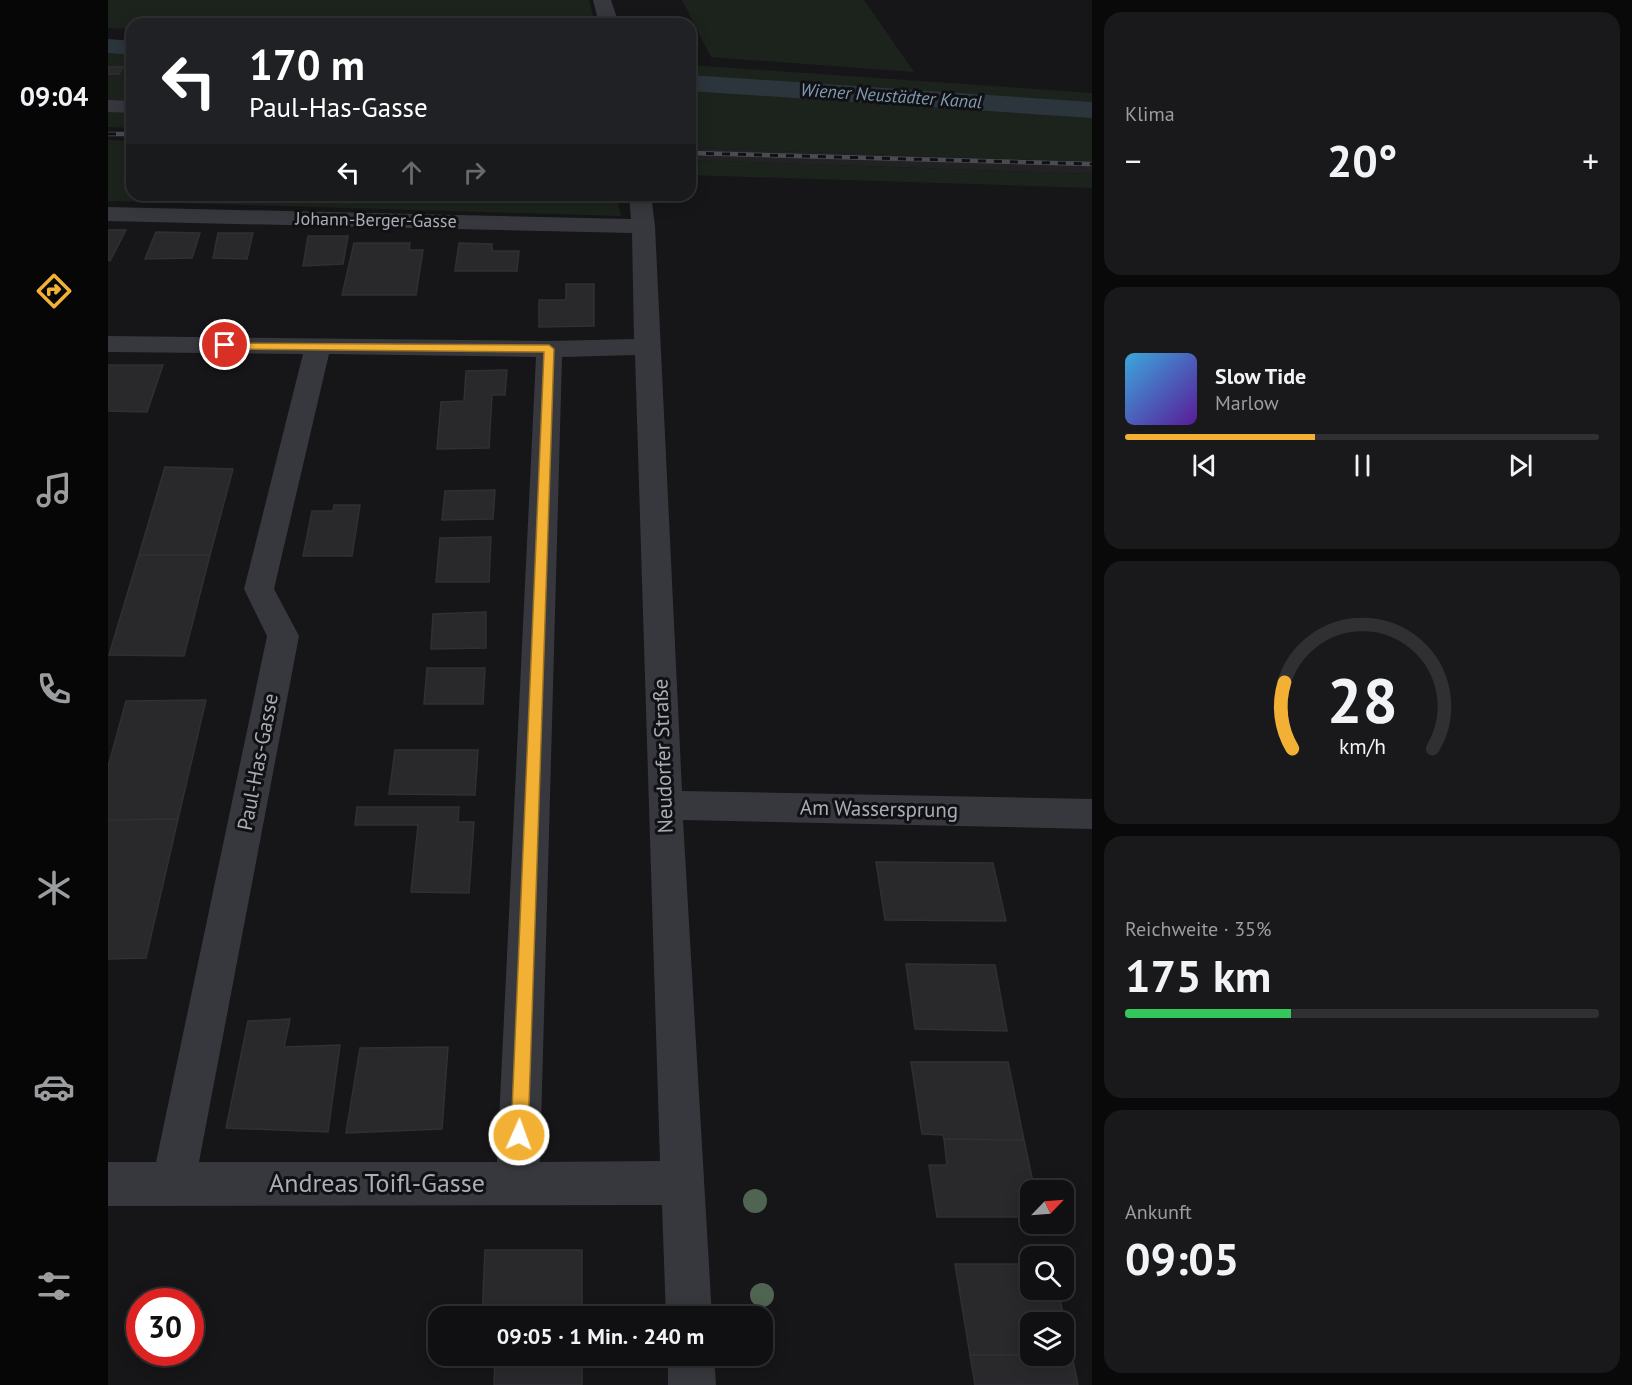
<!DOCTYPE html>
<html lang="de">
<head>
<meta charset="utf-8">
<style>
  body { margin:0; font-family:"PT Sans",sans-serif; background:#19191b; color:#f1f3f6; height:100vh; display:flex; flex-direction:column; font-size:22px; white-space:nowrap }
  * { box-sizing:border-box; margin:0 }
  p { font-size:20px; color:#9c9d9f }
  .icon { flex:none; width:33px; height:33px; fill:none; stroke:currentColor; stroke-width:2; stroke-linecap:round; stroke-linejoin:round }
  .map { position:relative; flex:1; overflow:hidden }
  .panel { display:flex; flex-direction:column; gap:12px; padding:12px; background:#09090a; width:540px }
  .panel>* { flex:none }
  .hud { position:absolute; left:18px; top:18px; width:570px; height:183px; border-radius:18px; box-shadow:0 3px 15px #0003,0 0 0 2px #303032; background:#202124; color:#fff; overflow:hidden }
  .needle { width:39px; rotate:65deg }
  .tools { position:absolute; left:912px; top:1180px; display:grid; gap:12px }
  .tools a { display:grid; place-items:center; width:54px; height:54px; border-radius:12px; background:#101012; box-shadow:0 3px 15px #0003,0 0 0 2px #303032; font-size:30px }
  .speed { position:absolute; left:18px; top:1288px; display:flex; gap:12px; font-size:30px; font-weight:700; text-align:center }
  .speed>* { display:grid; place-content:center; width:78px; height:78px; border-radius:50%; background:#101012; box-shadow:0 3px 15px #0003,0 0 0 2px #303032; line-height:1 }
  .speed .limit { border:9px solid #d22; background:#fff; color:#111 }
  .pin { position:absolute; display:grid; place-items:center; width:51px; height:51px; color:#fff; margin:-26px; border:3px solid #fff; border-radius:50%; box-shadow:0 2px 6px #0007 }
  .me { position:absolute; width:66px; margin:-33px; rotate:2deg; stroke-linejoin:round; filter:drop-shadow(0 0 4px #0008) }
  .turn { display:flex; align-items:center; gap:21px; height:126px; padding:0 24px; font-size:27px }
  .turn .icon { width:78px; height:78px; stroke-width:2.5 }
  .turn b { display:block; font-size:42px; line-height:51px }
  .lanes { display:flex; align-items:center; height:57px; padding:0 24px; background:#0003; justify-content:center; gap:30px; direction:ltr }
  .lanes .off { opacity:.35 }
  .big { font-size:45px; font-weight:700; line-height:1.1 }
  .panel .card { flex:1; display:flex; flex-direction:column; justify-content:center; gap:9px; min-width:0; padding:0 21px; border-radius:18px; background:#19191b }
  .panel .dial { align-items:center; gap:0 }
  .dial svg { height:156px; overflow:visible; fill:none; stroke:#303032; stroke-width:7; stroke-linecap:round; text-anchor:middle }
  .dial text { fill:#f1f3f6; stroke:none }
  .song { display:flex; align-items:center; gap:18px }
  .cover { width:72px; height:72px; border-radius:9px; background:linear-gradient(135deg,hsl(200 70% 55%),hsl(270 70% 35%)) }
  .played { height:6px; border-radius:3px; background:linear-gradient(90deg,#f2b134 40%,#303032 40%) }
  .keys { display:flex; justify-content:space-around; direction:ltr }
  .heat { display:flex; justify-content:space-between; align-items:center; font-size:33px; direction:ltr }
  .charge { height:9px; border-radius:4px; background:linear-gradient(90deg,#34c759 35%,#303032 0) }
  .trip { position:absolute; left:320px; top:1306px; width:345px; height:60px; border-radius:18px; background:#101012; box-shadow:0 3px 15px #0003,0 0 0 2px #303032; font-weight:700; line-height:60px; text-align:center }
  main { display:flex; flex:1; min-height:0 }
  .tab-bar { display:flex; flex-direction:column; width:108px; justify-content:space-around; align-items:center; background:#060607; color:#9c9d9f }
  .tab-bar .icon { width:42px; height:42px }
  .tab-bar .on { color:#f2b134 }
  .tab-bar b { font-size:27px; color:#f1f3f6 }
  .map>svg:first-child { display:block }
  .built { fill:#222225 }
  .green { fill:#1c231d }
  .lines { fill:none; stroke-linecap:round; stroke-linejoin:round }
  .canal { fill:#2c353c; fill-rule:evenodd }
  .building { fill:#29292c; stroke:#303034; stroke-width:1.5 }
  .minor { fill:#37383d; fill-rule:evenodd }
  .rail-casing { stroke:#4a4c52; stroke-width:4.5 }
  .rail { stroke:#111113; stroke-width:3; stroke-dasharray:8; stroke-linecap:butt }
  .tree { fill:#506452 }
  .route { fill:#f2b134; stroke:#9d7322; stroke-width:1.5 }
  .labels { text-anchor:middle; stroke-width:6; stroke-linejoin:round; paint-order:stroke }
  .far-water-label { font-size:18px; font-style:italic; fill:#7f9bb3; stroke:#111113 }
  .far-street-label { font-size:18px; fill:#a8adb8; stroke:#111113 }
  .street-label { font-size:21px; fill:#a8adb8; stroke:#111113 }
  .near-street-label { font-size:26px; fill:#a8adb8; stroke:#111113 }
</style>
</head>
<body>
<main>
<nav class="tab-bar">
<b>09:04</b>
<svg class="icon on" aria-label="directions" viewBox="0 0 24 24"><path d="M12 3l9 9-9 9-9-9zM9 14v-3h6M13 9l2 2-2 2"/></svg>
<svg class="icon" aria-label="music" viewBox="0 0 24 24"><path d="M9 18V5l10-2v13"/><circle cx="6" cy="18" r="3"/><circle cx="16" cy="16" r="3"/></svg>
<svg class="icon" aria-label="phone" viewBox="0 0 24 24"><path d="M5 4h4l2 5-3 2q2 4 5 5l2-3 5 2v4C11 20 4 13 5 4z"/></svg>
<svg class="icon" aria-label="climate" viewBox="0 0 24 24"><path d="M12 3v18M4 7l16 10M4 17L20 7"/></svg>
<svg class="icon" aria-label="car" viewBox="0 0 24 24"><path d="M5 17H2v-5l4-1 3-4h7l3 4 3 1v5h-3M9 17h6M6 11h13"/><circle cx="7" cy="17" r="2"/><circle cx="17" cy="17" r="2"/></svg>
<svg class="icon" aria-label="filters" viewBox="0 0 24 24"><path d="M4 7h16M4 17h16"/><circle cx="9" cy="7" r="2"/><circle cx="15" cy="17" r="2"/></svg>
</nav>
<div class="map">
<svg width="984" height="1385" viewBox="0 0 984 1385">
  <rect width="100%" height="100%" fill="#161618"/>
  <!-- built -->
  <path class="built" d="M582,148L984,162V174L582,160Z"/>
  <!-- green -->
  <g class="green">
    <path d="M0,0H481L487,24H24V29L0,28Z"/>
    <path d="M574,0H756L806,72L603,57Z"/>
    <path d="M0,53L24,55V128L0,127Z"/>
    <path d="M582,65L984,93V162L582,148Z"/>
    <path d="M0,140L24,141V195H508L513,216L0,201Z"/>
    <path d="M582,160L984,174V188L582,175Z"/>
  </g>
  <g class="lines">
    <!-- canal -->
    <g class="canal">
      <path d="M0,39L24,41V55L0,53Z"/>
      <path d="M582,75L984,102V118L582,91Z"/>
    </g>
  </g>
  <!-- building -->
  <g class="building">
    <path d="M0,67H15L11,74H0Z"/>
    <path d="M0,230H18L2,261L0,260Z"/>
    <path d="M48,232L92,233L84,258L37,259Z"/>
    <path d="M110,233H145L139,259L105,258Z"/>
    <path d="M200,236H240L235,264L195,266Z"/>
    <path d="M246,243H302L301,250H315L308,295H234Z"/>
    <path d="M351,243L384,244V251H411L409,271H347Z"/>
    <path d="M458,284H486V326L431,327V300H458Z"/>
    <path d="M0,365H55L39,412L0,411Z"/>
    <path d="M399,370L397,395H384L381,448L329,449L333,402L356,401L358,371Z"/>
    <path d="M57,467L125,469L102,555H31Z"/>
    <path d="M387,490L385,519L334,520L337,491Z"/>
    <path d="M226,505H252L244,556H195L204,511H225Z"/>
    <path d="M383,537L381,582H328L332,538Z"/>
    <path d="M31,555H102L76,656L1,655Z"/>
    <path d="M378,612V648L323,649L325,614Z"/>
    <path d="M319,668H377L375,704H316Z"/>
    <path d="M98,700L70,819L0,820V767L18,701Z"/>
    <path d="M287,750H370L367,795L281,794Z"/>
    <path d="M249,807H351L350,822H366L361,893L303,892L310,825H247Z"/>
    <path d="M70,819L38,958L0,959V820Z"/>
    <path d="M768,862L885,863L898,921L777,920Z"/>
    <path d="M798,964L887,965L899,1031L807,1029Z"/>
    <path d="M182,1019L176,1047L232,1045L220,1132L118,1128L140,1021Z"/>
    <path d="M340,1047L334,1129L238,1133L252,1048Z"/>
    <path d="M803,1062H900L916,1140L836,1139L835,1135L814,1134Z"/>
    <path d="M836,1139L916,1140L927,1191H922V1217H829L821,1165H839Z"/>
    <path d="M377,1250H474V1317H374Z"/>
    <path d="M847,1264H922V1290H950L964,1355H956V1323H922V1355H862Z"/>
    <path d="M862,1355H964L970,1385H867Z"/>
    <path d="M387,1356H474V1385H386Z"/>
  </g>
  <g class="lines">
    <!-- minor -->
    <g class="minor">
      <path d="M485,0H503L511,24H491Z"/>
      <path d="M0,100L24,101V113L0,112Z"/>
      <path d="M521,195H543L547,226L574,791L984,799V829L575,820L604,1317H558L554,1205L0,1206V1162H48L159,636L136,589L195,354L0,352V336L441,341L526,339L524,233L0,221V207L523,219ZM221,354L428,357L389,1162H91L191,636L166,589ZM527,355L552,1161L432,1162L454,357Z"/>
      <path d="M560,1356H606L608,1385H560Z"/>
    </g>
    <defs>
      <g id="rail">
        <path d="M0,134H24"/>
        <path d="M582,153L984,164"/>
      </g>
    </defs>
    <!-- rail casing -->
    <use href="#rail" class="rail-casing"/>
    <!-- rail -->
    <use href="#rail" class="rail"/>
  </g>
  <!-- trees -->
  <g class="tree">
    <circle cx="647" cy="1201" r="12"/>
    <circle cx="654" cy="1295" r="12"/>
  </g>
  <!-- route -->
  <path class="route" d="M113,343L441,345L446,349L420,1135L418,1141L411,1144L405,1141L403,1135L436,352L117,349L113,348Z"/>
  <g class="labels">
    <!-- far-water labels -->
    <g class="far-water-label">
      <text transform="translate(783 96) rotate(4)" y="6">Wiener Neustädter Kanal</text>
    </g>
    <!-- far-street labels -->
    <g class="far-street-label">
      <text transform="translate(268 220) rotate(1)" y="6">Johann-Berger-Gasse</text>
    </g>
    <!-- street labels -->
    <g class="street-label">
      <text transform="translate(555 756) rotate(-92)" y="7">Neudorfer Straße</text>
      <text transform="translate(150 762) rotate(-79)" y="7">Paul-Has-Gasse</text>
      <text transform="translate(771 809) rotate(1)" y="7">Am Wassersprung</text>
    </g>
    <!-- near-street labels -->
    <g class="near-street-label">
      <text x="269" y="1192">Andreas Toifl-Gasse</text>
    </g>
  </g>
</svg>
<div class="tools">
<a><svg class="needle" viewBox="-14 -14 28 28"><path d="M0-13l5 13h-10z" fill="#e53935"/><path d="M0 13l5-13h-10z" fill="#9c9d9f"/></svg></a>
<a><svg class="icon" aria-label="search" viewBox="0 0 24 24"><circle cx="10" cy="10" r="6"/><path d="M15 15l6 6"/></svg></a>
<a><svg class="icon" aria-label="layers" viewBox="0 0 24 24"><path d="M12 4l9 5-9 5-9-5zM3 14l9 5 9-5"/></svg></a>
</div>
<div class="speed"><div class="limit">30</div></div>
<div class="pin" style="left:117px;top:345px;background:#d93025"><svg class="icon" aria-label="arrive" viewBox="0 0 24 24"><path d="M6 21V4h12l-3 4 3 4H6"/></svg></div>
<svg class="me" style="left:411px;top:1135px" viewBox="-20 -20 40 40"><circle r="17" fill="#f2b134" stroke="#fff" stroke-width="3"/><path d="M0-11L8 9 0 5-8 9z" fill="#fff"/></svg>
<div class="trip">09:05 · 1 Min. · 240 m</div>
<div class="hud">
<div class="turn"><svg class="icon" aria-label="left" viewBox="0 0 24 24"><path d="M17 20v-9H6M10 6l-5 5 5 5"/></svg><div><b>170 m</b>Paul-Has-Gasse</div></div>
<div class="lanes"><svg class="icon" aria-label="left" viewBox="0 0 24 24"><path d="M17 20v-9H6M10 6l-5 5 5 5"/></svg><svg class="icon off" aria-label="ahead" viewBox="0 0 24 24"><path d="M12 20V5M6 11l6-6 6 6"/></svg><svg class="icon off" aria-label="right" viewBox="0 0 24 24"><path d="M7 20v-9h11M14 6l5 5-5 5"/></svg></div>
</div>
</div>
<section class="panel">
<div class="card"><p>Klima</p>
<div class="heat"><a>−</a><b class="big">20°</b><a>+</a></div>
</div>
<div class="card">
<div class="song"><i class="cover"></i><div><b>Slow Tide</b><p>Marlow</p></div></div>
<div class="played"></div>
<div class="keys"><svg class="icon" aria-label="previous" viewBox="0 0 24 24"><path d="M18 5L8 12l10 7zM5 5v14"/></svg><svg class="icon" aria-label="pause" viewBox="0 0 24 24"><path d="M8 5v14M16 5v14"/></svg><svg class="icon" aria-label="next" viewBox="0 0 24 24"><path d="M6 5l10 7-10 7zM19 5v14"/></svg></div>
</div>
<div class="card dial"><svg viewBox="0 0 100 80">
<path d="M14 69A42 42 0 1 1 86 69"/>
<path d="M14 69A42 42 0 0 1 10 35" stroke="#f2b134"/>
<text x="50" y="56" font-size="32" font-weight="700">28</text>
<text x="50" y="72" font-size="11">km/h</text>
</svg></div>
<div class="card"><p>Reichweite · 35%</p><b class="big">175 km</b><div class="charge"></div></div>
<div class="card"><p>Ankunft</p><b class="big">09:05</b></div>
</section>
</main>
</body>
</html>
